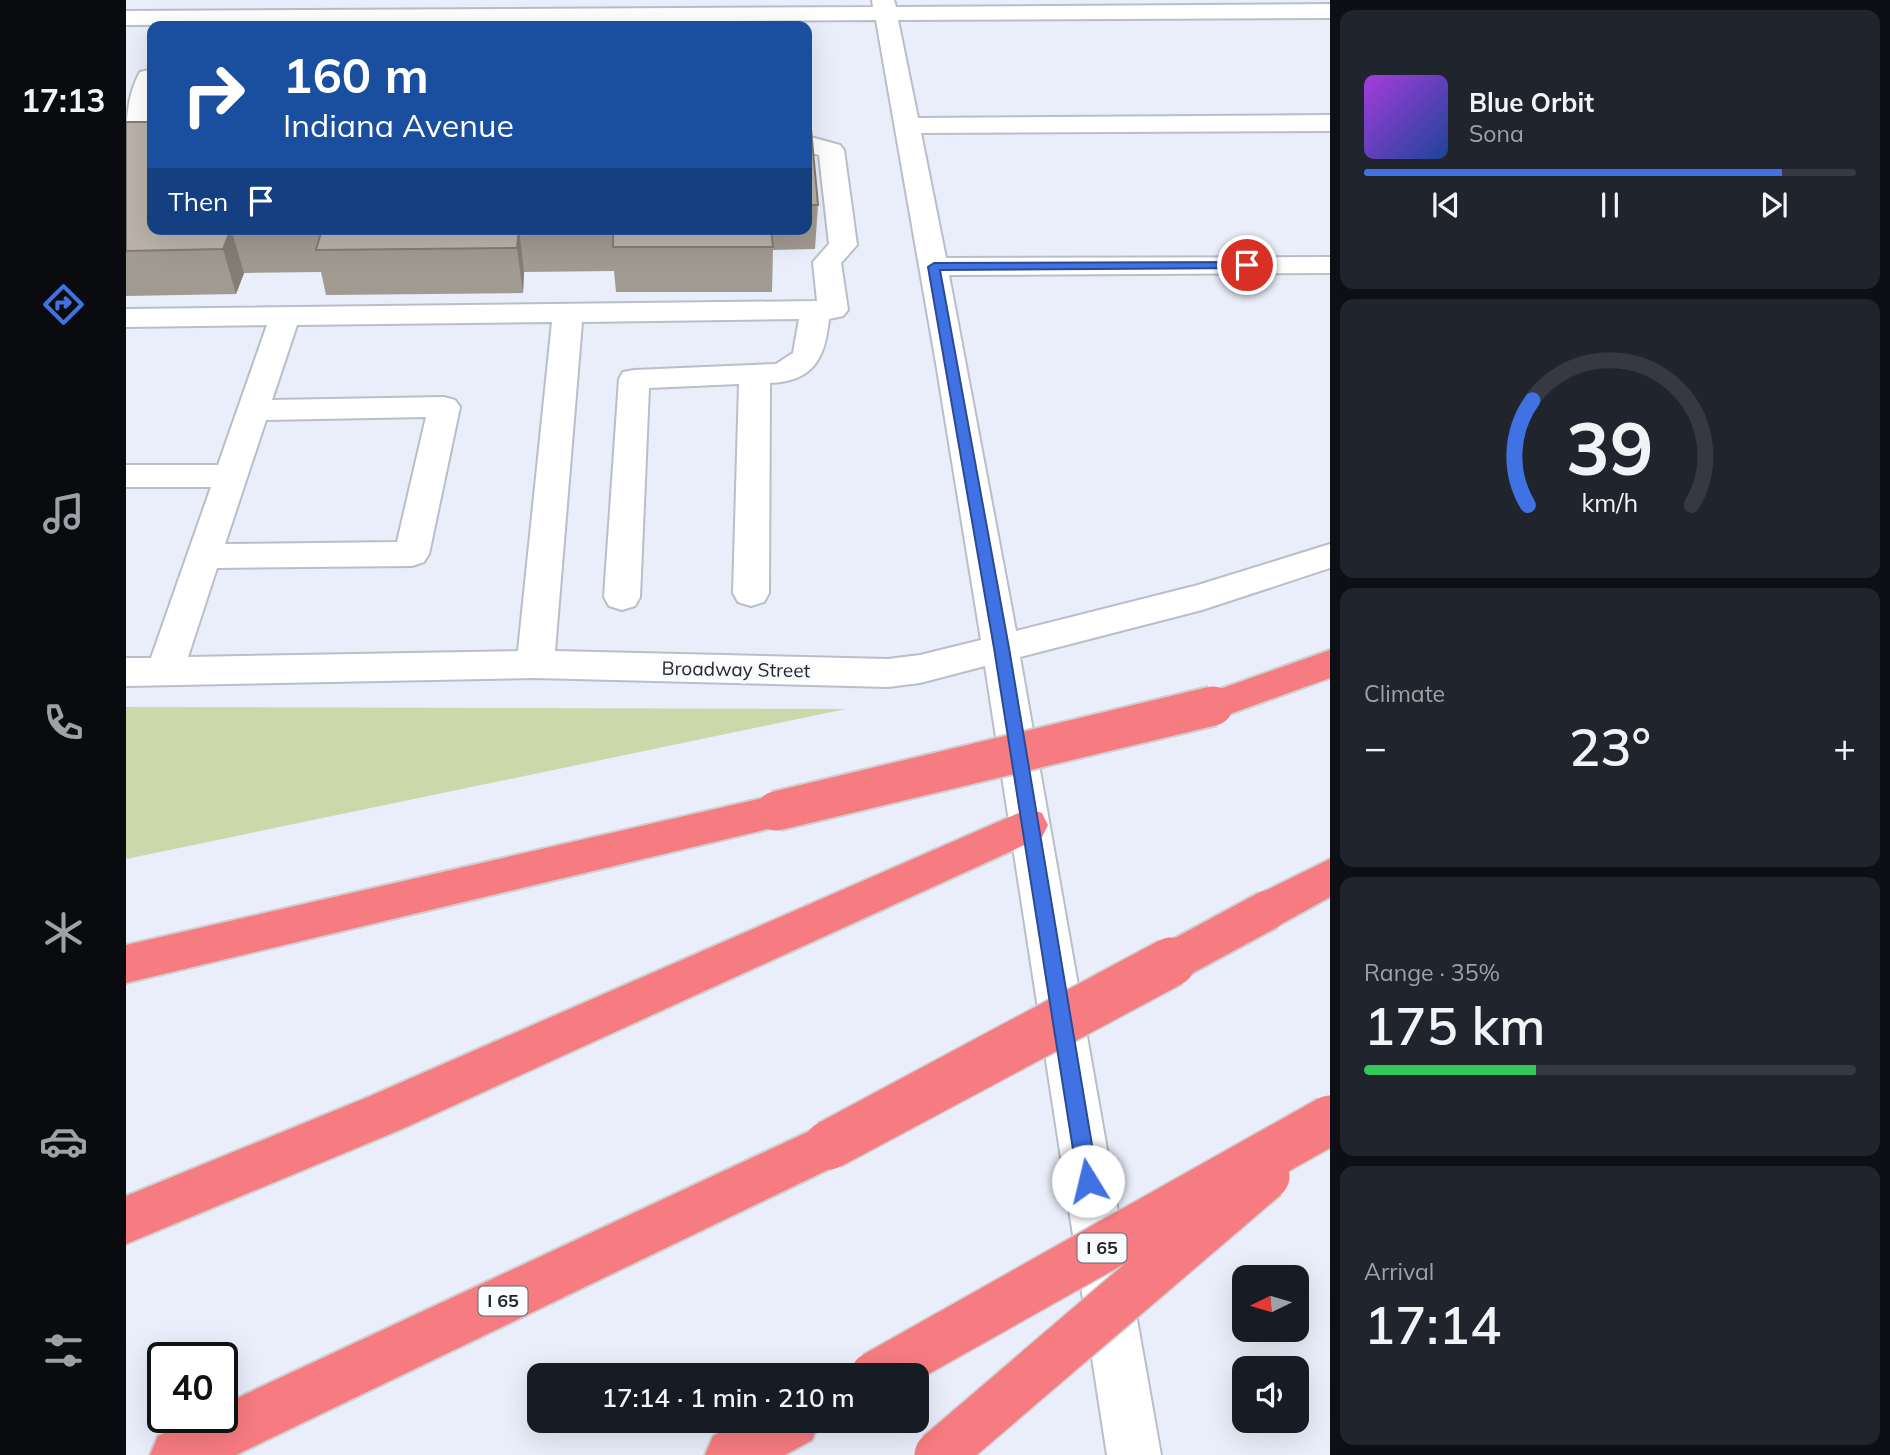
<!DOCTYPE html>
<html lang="en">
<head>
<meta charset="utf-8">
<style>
  body { margin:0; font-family:Mulish,sans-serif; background:#20242c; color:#f1f3f6; height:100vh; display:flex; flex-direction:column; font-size:26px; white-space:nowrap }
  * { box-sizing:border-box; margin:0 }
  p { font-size:23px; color:#9ea1a6 }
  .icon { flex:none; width:38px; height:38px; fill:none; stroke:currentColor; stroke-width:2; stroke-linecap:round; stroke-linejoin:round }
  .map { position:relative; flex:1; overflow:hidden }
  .drawer { display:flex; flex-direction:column; gap:10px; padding:10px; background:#0d0f14; width:560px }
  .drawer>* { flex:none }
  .banner { position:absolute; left:21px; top:21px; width:665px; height:214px; border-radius:14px; box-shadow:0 7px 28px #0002; background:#1a4fa0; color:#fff; overflow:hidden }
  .needle { width:46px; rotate:265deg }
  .buttons { position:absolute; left:1106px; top:1265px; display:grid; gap:14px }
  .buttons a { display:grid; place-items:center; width:77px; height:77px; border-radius:14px; background:#171b24; box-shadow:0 7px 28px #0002; font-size:35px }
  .speed { position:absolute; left:21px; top:1342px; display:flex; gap:14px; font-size:35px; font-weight:700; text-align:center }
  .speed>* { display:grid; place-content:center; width:91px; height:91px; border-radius:50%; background:#171b24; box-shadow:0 7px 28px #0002; line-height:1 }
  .speed .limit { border:4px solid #111; border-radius:10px; background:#fff; color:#111 }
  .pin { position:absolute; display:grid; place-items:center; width:60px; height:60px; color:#fff; margin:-30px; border:4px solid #fff; border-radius:50%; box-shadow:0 2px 7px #0007 }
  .me { position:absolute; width:77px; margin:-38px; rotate:351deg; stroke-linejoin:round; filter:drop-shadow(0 0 5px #0008) }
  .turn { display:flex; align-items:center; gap:24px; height:147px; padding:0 21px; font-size:32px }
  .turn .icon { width:91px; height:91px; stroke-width:2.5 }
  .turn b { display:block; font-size:49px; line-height:60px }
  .then { display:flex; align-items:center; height:66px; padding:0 21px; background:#0003; gap:14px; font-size:26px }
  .big { font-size:52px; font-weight:600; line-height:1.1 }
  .drawer .card { flex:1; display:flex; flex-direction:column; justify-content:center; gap:10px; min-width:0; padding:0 24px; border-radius:14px; background:#20242c }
  .drawer .dial { align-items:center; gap:0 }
  .dial svg { height:182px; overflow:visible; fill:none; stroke:#363941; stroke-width:7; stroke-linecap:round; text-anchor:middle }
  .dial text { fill:#f1f3f6; stroke:none }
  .song { display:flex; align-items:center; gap:21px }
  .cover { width:84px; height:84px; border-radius:10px; background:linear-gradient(135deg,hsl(280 70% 55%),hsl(220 70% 35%)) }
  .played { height:7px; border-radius:4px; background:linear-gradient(90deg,#4172e3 85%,#363941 85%) }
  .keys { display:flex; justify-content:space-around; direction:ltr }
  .heat { display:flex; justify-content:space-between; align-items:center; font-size:38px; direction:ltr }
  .charge { height:10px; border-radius:5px; background:linear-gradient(90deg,#34c759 35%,#363941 0) }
  .trip { position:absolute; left:401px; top:1363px; width:402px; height:70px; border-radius:14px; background:#171b24; box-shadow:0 7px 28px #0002; font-weight:600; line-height:70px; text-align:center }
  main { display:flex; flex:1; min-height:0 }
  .dock { display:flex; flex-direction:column; width:126px; justify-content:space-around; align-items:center; background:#090b0e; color:#9ea1a6 }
  .dock .icon { width:49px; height:49px }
  .dock .on { color:#4172e3 }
  .dock b { font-size:32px; color:#f1f3f6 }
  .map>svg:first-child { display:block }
  .green { fill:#cad9aa }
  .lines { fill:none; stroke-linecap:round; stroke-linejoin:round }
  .minor-casing { stroke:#b9bec9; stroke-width:4 }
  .highway-casing { stroke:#cfcfd0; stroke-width:4 }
  .minor { fill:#fff; fill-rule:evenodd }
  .highway { fill:#f77c81; fill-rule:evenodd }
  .highway-bridge-far1-casing { stroke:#cfcfd0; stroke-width:43; stroke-linecap:butt }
  .highway-bridge-casing { stroke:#cfcfd0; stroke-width:52; stroke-linecap:butt }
  .highway-bridge-far1 { stroke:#f77c81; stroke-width:39 }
  .highway-bridge { stroke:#f77c81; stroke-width:49 }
  .wall { fill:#a19a91 }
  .shaded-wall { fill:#837d76 }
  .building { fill:#bbb3a9; stroke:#837d76; stroke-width:2 }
  .route { fill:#4172e3; stroke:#2a4a94; stroke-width:2 }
  .labels { text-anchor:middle; stroke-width:7; stroke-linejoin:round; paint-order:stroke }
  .shield { fill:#fafbfe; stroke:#64666a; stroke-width:2 }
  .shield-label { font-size:18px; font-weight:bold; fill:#24262a }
  .street-label { font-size:19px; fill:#24262a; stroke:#fafbfe }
</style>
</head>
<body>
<main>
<nav class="dock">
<b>17:13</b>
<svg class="icon on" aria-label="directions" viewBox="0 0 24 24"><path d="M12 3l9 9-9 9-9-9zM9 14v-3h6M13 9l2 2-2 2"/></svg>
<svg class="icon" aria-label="music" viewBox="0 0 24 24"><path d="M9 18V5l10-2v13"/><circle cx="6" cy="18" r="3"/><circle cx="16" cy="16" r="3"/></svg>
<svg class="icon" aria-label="phone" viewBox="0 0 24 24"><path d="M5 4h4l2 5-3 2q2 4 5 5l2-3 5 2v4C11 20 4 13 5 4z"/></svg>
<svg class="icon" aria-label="climate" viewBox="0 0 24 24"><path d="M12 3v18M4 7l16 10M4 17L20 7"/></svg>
<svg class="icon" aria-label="car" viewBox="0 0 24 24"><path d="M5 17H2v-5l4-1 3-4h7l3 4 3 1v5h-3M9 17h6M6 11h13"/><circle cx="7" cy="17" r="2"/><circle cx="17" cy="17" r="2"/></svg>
<svg class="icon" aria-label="filters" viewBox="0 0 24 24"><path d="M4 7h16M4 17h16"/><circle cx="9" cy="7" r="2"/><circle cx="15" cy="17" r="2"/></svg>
</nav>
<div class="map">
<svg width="1204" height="1455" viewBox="0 0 1204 1455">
  <rect width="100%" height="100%" fill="#e9eefa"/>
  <!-- green -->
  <path class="green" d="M0,707L720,709L0,859Z"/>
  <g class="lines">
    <defs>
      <g id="minor">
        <path d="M746,0H768L770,7L1204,4V18L772,20L792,118L1204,115V131L795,133L820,258L1204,257V273L823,275L890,631L1072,585L1204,544V568L1076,610L894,657L1035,1455H981L859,666L794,683L762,687L409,678L0,686V658H25L85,487H0V465H92L141,325L0,327V309L691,301L687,262L703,244L693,155L681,152V136L714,145L718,150L731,245L715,263L722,310L717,316L703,319C699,358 688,381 644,383L643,593L638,602L625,606L612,602L607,593L613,384L523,388L514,597L509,606L496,610L483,606L478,597L493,379L497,372L508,370L650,364L667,353L673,319L456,322L429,651L762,659L794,655L855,640L810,363L750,20L0,25V11L747,7ZM426,322L392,651L62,657L91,568L286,566L298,562L303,554L334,407L329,400L318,397L146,400L171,325ZM300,417L271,542L99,544L140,420Z"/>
        <path d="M23,70L26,71V105L13,147L9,152L0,155C0,127 0,96 14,72Z"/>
      </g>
      <g id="highway">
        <path d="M1204,650V678L1087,720L1074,716L1068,706L1074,696Z"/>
        <path d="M650,795L664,800L670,811L664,822L650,827L0,983V945Z"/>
        <path d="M902,809L916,813L922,825L916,837L276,1129L0,1244V1196L242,1097Z"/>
        <path d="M1204,859V897L1157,923L1142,928L1127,923L1121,910L1127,897Z"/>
        <path d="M703,1122L720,1129L727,1145L720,1161L110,1455H24L32,1436L71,1418H96V1405Z"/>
        <path d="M613,1421H694L686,1440L659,1455H579L587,1436Z"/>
      </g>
    </defs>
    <!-- minor casing -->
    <use href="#minor" class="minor-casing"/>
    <!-- highway casing -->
    <use href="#highway" class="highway-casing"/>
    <!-- minor -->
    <use href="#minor" class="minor"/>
    <!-- highway -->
    <use href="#highway" class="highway"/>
    <defs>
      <g id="highway-bridge-far1">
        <path d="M650,811L1087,706"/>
        <path d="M1042,964L1142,910"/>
      </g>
      <g id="highway-bridge">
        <path d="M703,1145L1045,962"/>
        <path d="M749,1376L1204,1120"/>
        <path d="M813,1455L1139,1176"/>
      </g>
    </defs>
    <!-- highway-bridge-far1 casing -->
    <use href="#highway-bridge-far1" class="highway-bridge-far1-casing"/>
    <!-- highway-bridge casing -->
    <use href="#highway-bridge" class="highway-bridge-casing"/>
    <!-- highway-bridge-far1 -->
    <use href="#highway-bridge-far1" class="highway-bridge-far1"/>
    <!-- highway-bridge -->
    <use href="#highway-bridge" class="highway-bridge"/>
  </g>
  <!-- wall -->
  <path class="wall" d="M681,118L692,205L689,249L647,250L646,292H490L488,271L398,272L397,293L200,295L195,272L118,273L110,294L0,296V122L26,229H681Z"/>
  <!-- shaded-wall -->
  <g class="shaded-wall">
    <path d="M105,229L118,273L110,294L97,249Z"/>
    <path d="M393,229L398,272L397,293L391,248Z"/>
  </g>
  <!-- building -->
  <g class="building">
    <path d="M681,118H684L692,205H681Z"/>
    <path d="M0,122H26V229H105L97,249L0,251Z"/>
    <path d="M196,229H393L391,248L190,250Z"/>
    <path d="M487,229H645L647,247H487Z"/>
  </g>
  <!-- route -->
  <path class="route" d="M1121,262L1125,263V268L814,270L883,648L972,1181L969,1188L962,1191L955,1188L952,1181L868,648L802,267L808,263Z"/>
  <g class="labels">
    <!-- shield labels -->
    <g class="shield">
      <rect x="951.5" y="1233.5" width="49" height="29" rx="5"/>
      <rect x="352.5" y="1286.5" width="49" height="29" rx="5"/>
    </g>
    <g class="shield-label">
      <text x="976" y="1254">I 65</text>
      <text x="377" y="1307">I 65</text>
    </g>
    <!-- street labels -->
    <g class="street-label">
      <text transform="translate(610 669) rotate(1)" y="7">Broadway Street</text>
    </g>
  </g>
</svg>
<div class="buttons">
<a><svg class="needle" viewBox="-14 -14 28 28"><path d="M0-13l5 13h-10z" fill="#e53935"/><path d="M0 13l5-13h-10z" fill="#9ea1a6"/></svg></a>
<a><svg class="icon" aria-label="sound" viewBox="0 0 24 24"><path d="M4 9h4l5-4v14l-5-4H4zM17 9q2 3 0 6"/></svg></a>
</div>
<div class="speed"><div class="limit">40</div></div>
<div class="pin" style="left:1121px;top:265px;background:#d93025"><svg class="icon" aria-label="arrive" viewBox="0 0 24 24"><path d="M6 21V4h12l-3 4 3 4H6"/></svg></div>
<svg class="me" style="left:962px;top:1181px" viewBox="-20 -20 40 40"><circle r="19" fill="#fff"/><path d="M0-13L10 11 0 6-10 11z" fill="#4172e3"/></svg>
<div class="trip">17:14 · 1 min · 210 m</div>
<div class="banner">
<div class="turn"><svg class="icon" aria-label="right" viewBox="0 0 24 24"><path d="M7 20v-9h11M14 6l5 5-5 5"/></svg><div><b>160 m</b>Indiana Avenue</div></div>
<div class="then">Then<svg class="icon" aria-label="arrive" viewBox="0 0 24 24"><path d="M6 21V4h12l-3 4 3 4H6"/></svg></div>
</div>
</div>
<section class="drawer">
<div class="card">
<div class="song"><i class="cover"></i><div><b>Blue Orbit</b><p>Sona</p></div></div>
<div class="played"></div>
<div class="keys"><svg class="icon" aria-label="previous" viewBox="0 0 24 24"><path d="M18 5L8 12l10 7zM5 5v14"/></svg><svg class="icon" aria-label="pause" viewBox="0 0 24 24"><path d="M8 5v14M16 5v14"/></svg><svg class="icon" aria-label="next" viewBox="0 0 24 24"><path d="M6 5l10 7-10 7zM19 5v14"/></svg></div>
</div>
<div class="card dial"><svg viewBox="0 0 100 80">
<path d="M14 69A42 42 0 1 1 86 69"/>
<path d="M14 69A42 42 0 0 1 16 23" stroke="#4172e3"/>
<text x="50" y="56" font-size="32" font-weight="700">39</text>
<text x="50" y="72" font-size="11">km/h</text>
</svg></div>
<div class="card"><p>Climate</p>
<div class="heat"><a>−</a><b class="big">23°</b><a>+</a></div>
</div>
<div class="card"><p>Range · 35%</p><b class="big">175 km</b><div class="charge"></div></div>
<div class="card"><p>Arrival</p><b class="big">17:14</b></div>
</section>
</main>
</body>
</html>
